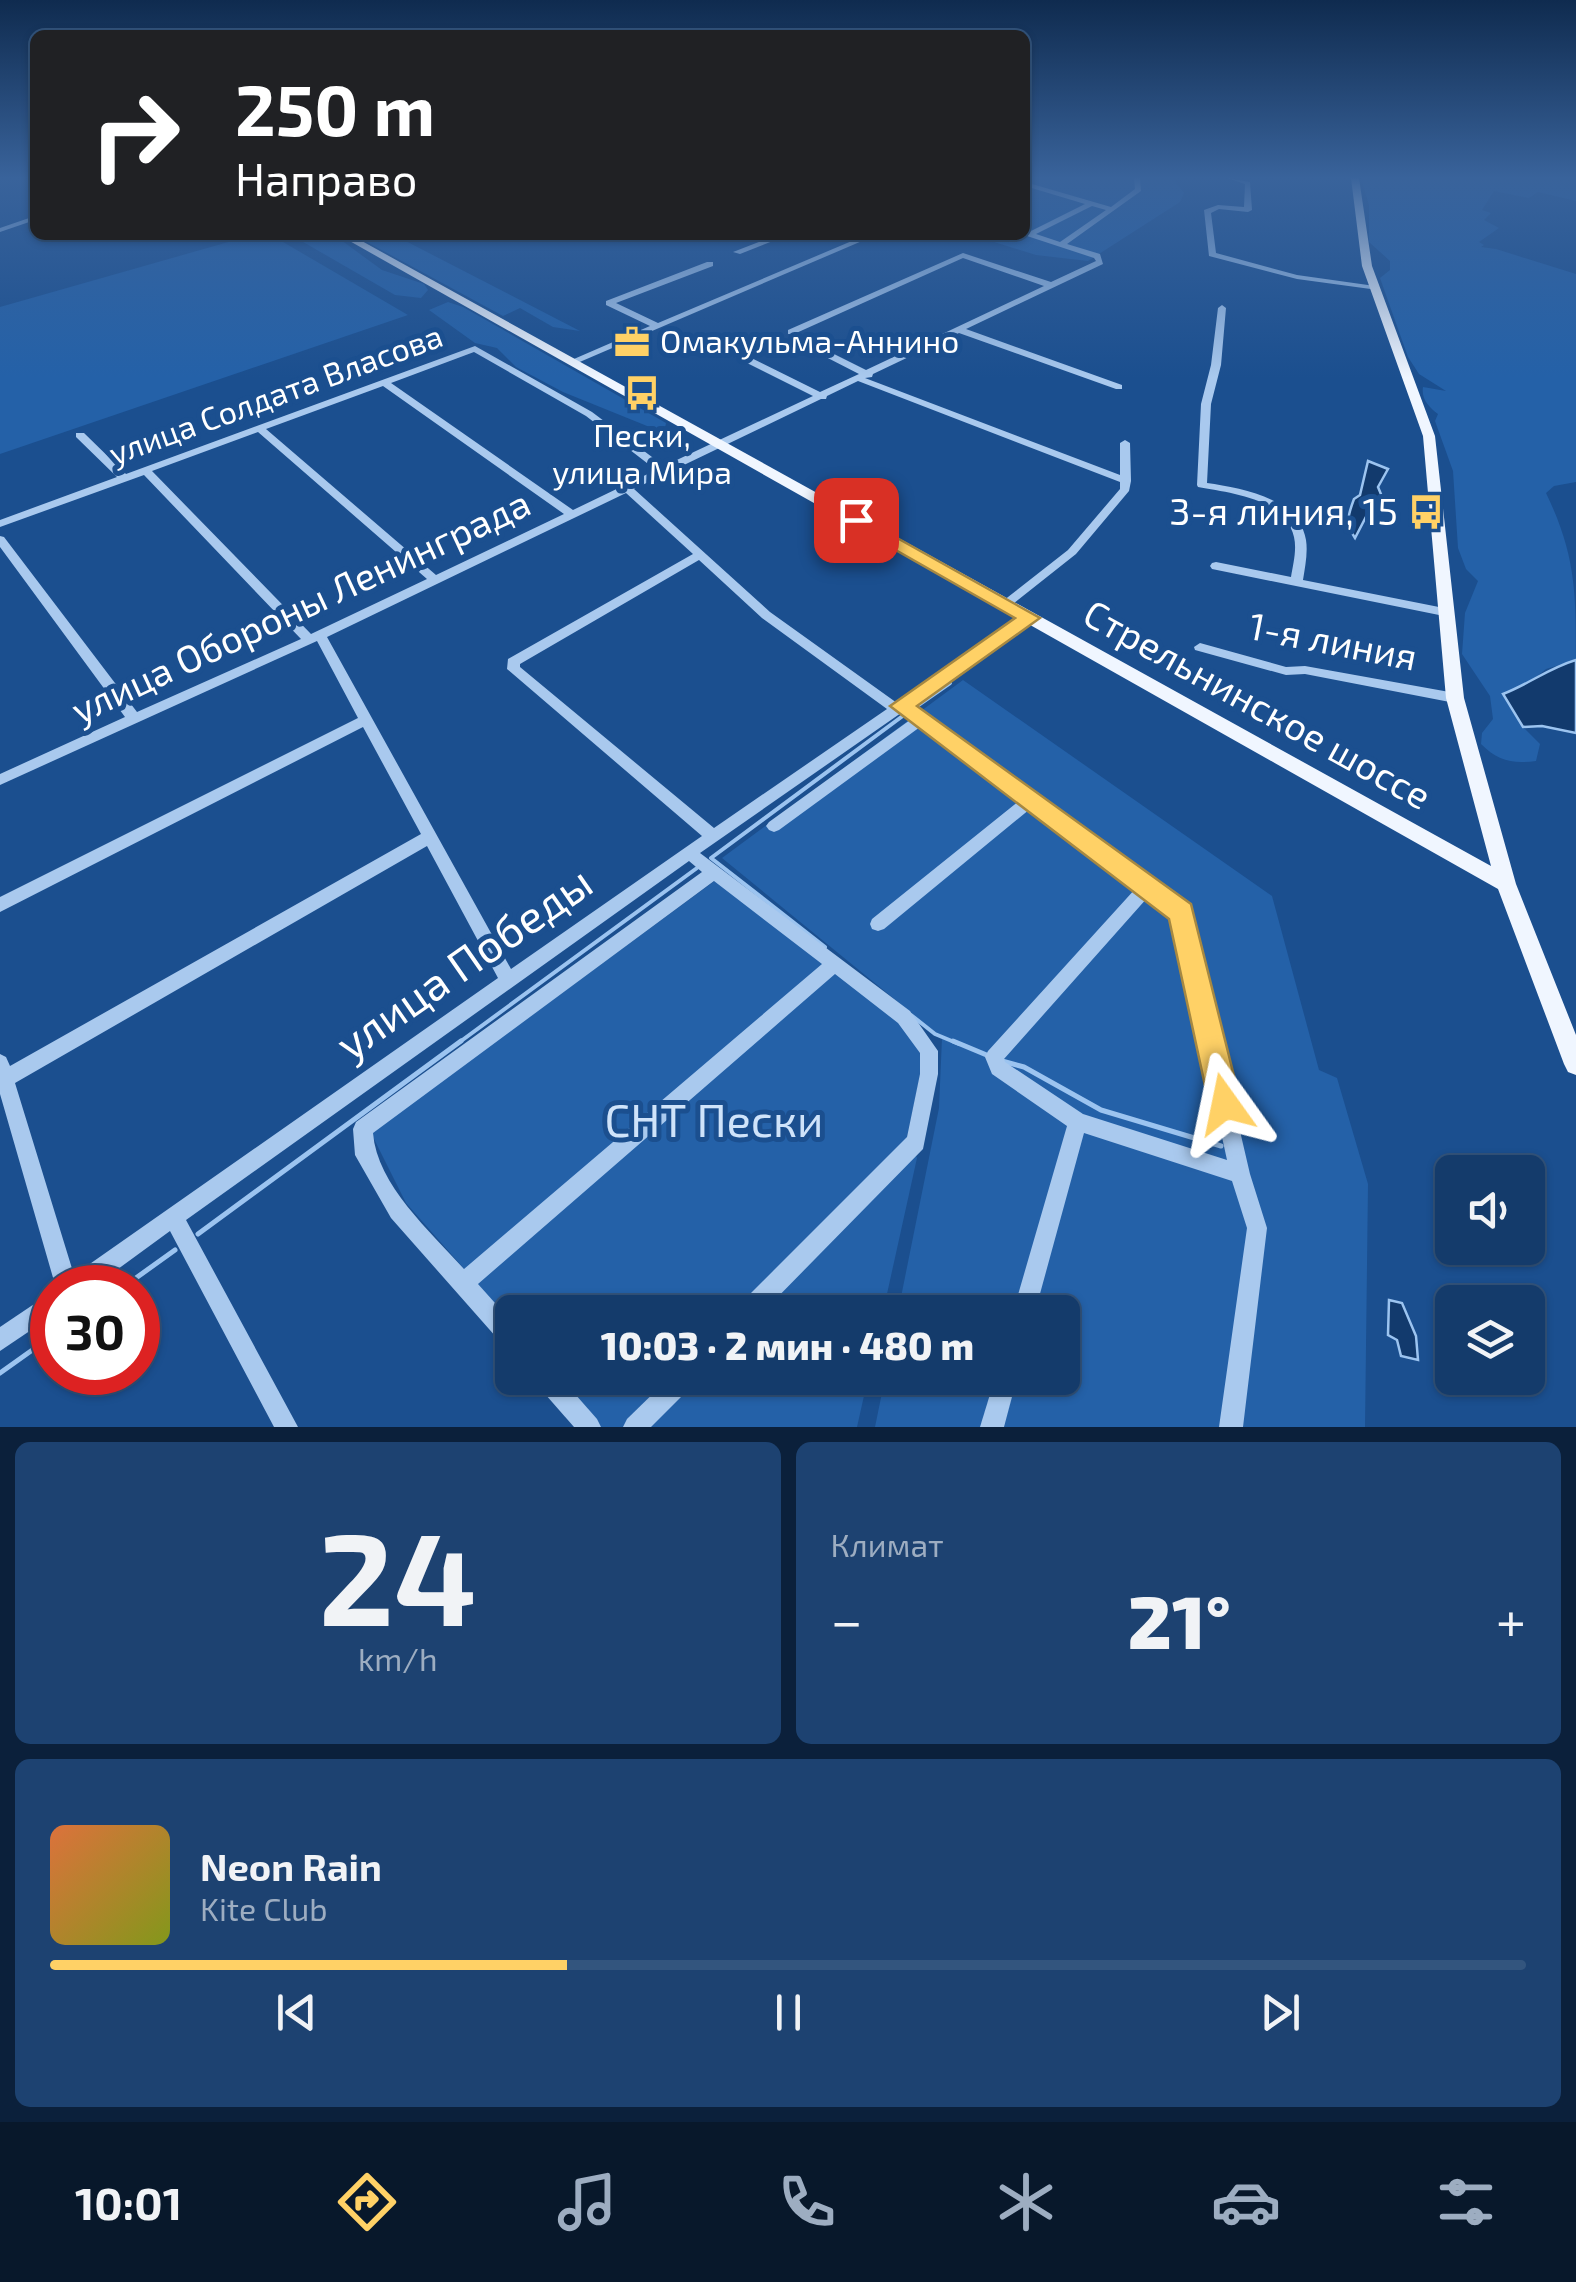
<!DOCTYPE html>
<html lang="ru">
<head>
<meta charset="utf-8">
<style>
  body { margin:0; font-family:"Exo 2",sans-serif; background:#1d4271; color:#f1f3f6; height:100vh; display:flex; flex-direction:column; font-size:38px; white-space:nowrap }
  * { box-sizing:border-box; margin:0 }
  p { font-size:32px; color:#9dadc1 }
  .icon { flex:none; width:55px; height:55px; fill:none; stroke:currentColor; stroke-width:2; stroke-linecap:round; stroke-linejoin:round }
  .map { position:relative; height:1427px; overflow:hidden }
  .panel { display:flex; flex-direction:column; gap:15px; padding:15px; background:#0b203b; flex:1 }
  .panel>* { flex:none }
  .banner { position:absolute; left:30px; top:30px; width:1000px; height:210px; border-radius:15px; box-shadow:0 2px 8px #0004,0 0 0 2px #33557e; background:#202124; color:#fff; overflow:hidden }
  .tools { position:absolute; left:1435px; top:1155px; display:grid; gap:20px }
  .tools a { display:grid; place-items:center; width:110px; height:110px; border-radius:15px; background:#143b6b; box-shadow:0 2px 8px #0004,0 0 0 2px #33557e; font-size:50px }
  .speed { position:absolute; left:30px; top:1265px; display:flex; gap:20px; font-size:50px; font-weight:700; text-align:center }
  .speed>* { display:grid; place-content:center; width:130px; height:130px; border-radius:50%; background:#143b6b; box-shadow:0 2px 8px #0004,0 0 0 2px #33557e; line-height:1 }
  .speed .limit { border:15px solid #d22; background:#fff; color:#111 }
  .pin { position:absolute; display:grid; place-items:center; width:85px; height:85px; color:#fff; margin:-42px; border-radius:20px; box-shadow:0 5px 15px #0006 }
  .me { position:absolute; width:110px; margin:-55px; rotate:348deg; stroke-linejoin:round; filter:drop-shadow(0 0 8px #0008) }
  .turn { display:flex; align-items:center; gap:35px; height:210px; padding:0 40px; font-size:45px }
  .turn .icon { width:130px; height:130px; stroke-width:2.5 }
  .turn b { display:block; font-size:70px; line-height:85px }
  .big { font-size:75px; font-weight:800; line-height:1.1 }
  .panel .card { flex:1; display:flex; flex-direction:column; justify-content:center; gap:15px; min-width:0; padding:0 35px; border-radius:15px; background:#1d4271 }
  .panel .dial { align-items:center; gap:0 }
  .dial b { font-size:130px; line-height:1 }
  .song { display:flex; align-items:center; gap:30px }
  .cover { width:120px; height:120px; border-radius:15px; background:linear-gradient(135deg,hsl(20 70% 55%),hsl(70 70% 35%)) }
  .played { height:10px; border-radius:5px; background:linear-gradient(90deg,#ffd166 35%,#33557e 35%) }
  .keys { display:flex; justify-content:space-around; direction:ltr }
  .heat { display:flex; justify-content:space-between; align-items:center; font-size:55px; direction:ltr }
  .panel .tiles { flex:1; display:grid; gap:15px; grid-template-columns:1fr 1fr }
  .card:last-child { grid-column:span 2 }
  .trip { position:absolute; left:495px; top:1295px; width:585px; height:100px; border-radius:15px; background:#143b6b; box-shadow:0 2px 8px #0004,0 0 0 2px #33557e; font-weight:800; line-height:100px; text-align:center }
  .dock { display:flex; height:160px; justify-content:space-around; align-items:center; background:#08182b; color:#9dadc1 }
  .dock .icon { width:70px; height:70px }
  .dock .active { color:#ffd166 }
  .dock b { font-size:45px; color:#f1f3f6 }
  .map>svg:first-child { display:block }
  .green { fill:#2461a8 }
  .water { fill:#123a6d; stroke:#9cc4f0; stroke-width:2.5 }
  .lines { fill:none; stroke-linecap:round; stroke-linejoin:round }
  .stream-far1 { stroke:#9cc4f0; stroke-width:4 }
  .stream { stroke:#9cc4f0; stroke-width:5 }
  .minor { fill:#a9c9ee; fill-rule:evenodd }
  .major { fill:#f0f6ff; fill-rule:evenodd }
  .route { fill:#ffd166; stroke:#a68842; stroke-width:2.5 }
  .labels { text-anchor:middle; stroke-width:10; stroke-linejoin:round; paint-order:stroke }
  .far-poi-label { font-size:32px; fill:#fff; stroke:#1b4f8f; text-anchor:start }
  .far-street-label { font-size:32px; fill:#fff; stroke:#1b4f8f }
  .poi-label { font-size:38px; fill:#fff; stroke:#1b4f8f; text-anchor:end }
  .street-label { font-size:38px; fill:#fff; stroke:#1b4f8f }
  .near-street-label { font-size:45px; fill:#fff; stroke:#1b4f8f }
  .near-park-label { font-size:45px; fill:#cfe3fa; stroke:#1b4f8f }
</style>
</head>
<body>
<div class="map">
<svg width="1576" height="1427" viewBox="0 0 1576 1427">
  <rect width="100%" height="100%" fill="#1b4f8f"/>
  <!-- green -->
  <g class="green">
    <path d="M1025,178H1173L1184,193L1180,202L1088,261L1036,255L972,235H1025Z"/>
    <path d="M1361,178H1576V201L1538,192L1529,198L1494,191L1482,210L1491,213L1484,220L1499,228L1479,242L1484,245L1481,247L1496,249L1576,274V482L1554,486L1546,493C1576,555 1576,593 1576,660L1546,669L1525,686L1523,727L1540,744L1536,761C1512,764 1498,761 1481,744L1482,733L1493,719L1490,696L1462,654L1465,613L1478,581L1466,569L1458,548L1453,471L1435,421L1438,414C1429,407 1421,399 1423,387L1446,391L1419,374L1408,357L1380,278L1390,270V261L1369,242V205Z"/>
    <path d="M253,235H271L408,315L0,454V307Z"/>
    <path d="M291,235H334L382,270L424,284L428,290L421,298L395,295Z"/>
    <path d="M354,235H394L580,331L553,327L520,308L503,316Z"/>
    <path d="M448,302L463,307L666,423L665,428L657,430L563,392L516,367L497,348L475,343L429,310Z"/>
    <path d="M963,680L1272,896L1319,1070L1337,1078L1368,1184L1365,1427H875L885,1378H1062V1312H898L939,1108L942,1038L722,858Z"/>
    <path d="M716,880L896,1020L915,1038L924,1057L907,1137L917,1158L883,1312H512V1323L406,1203L371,1133Z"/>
    <path d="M556,1378H868L857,1427H595Z"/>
  </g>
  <!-- water -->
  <g class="water">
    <path d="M1368,461L1388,469L1378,487L1383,499L1370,509L1355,538C1345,523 1348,515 1354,499L1360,495Z"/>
    <path d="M1576,660V733L1542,726L1523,727L1503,694C1529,684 1549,668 1576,660Z"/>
    <path d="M1389,1300L1402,1303L1416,1336L1418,1360L1401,1356L1397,1340L1388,1335Z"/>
  </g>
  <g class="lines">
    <!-- stream-far1 -->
    <g class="stream-far1">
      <path d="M914,708L950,683"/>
      <path d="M825,947L711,858L904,715"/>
      <path d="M911,1015L935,1034L959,1044"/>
      <path d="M457,1044L697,868"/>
    </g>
    <!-- stream -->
    <g class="stream">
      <path d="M953,1041L989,1056"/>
      <path d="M1002,1061L1024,1067L1101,1110L1221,1146"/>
      <path d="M198,1234L461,1041"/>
      <path d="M122,1288L175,1250"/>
      <path d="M0,1373L52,1336"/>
    </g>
    <!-- minor -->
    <g class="minor">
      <path d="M1134,178H1140L1141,191L1067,244L1100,254L1103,264L966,329L1122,385V389H1116L959,333L873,374L872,377L865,378L1120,475V443L1125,440L1130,443L1131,481L1129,491L1076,554L1009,607H1001L999,604L1068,550L1120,489V482L858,381L827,396L826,399H821L634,489L770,612L897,703L1026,615H1034L1036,618L1034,621L911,706L1148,879L1155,880L1157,885L1187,907L1189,912L1250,1174L1267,1228L1243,1427H1219L1247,1228L1232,1181L1084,1133L1035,1312H1013L1067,1126L992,1074L985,1057L988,1051L1136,888L1030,809L884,929L878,931L872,929L870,924L872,919L1019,801L920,727L779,830L774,832L769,830L766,826L769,822L910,720L901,713L700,853L910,1011L938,1051V1074L923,1149L763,1312H737L740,1304L907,1137L920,1074V1053L898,1023L835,974L478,1284L512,1322V1349L504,1346L391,1218L355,1155L353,1129L356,1122L702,872L689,861L186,1220L298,1427H274L170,1231L92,1288H56L0,1094V1054L6,1057L10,1066L421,834L363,727L0,912V897L358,718L317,641L0,785V774L125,717L0,547V536L4,537L137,712L301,639L144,475L0,527V520L117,477L76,437V433H84L126,474L475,346L592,412L664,466L813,396L697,338V334H703L820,392L859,374L820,354V350H826L866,370L1044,286L963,258L794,334H788V330L963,253L1051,282L1096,261L1094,258L1024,235L1025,231L1029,232L1085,204L1025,186V182L1111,207L1135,189ZM1092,206L1106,210L1060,242L1036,234ZM474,352L586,416L656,470L573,510L391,383ZM383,386L564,514L436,575L266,429ZM258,432L427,579L311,634L152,471ZM626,493L693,554L508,659L507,669L702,836L511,969L327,637ZM699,560L762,618L887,709L714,828L520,667V664ZM427,846L498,978L74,1275L15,1083ZM714,881L822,964L464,1269C431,1232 377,1185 373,1133ZM1148,897L1174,916L1227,1160L1083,1114L1005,1062L1004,1059Z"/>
      <path d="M1227,178L1250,182L1252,210L1248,212L1219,209L1211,213L1216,253L1297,275L1375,286L1379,288L1378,290L1297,279L1209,256L1204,210L1218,205L1244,207L1245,184Z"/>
      <path d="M35,216V220L0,232V228Z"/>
      <path d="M777,235H788L740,254L733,252Z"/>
      <path d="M866,235H876L575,364L567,362L650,326L606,305V301L707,262H713V266L616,303L658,323Z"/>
      <path d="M1222,305L1226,308L1221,365L1211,404L1207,483C1242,488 1299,498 1306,540C1308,553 1305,567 1303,580L1444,608L1450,612L1448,615L1444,616L1212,569L1210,566L1212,563L1216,562L1291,577C1293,565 1297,550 1294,537C1285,498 1230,493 1198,487L1197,485L1201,404L1211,365L1218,308Z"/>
      <path d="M1200,643L1286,667L1305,666L1455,693L1462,698L1455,703L1305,674L1286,675L1195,650L1194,647Z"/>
      <path d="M52,1292V1316L0,1351V1327Z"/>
      <path d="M535,1378H561L597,1419L601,1427H574L538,1386Z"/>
      <path d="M669,1378H695L692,1386L651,1427H623L627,1419Z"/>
      <path d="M995,1378H1017L1004,1427H980Z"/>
    </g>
    <!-- major -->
    <path class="major" d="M1351,178H1359L1372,266L1435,436L1464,698L1516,884L1576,1035V1075L1568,1072L1564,1064L1498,889L339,235H351L1491,866L1446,698L1423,436L1362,266Z"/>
  </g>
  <!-- sky -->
  <linearGradient id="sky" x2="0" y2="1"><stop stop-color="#0f2b4f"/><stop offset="0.47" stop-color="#39639b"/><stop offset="1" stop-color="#39639b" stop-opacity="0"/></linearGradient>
  <rect width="1576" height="378" fill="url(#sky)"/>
  <!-- route -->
  <path class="route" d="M856,515L1040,618L917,706L1191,904L1241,1104L1236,1115L1225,1119L1214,1115L1209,1104L1169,919L890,706L1015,618L850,524V516Z"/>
  <!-- icons -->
  <defs>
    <symbol id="office-bare" viewBox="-9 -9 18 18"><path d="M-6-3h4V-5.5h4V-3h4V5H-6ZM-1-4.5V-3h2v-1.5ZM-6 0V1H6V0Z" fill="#ffd166" stroke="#1b4f8f" stroke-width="2.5" paint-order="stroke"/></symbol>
    <symbol id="bus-bare" viewBox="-9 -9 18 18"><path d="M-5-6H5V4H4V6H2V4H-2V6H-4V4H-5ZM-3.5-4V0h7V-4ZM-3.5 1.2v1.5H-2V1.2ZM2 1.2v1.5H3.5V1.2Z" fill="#ffd166" stroke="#1b4f8f" stroke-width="2.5" paint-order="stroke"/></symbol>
  </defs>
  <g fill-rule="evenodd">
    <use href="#office-bare" x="607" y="317" width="50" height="50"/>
    <use href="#bus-bare" x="617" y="368" width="50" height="50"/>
    <use href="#bus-bare" x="1401" y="487" width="50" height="50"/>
  </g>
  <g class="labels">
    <!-- far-poi labels -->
    <g class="far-poi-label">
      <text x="660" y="353">Омакульма-Аннино</text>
      <text x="642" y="447" text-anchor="middle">Пески,<tspan x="642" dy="37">улица Мира</tspan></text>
    </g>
    <!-- far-street labels -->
    <g class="far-street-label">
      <text transform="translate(276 395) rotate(-20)" y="11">улица Солдата Власова</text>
    </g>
    <!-- poi labels -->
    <g class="poi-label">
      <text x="1398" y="525">3-я линия, 15</text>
    </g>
    <!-- street labels -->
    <g class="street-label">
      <text transform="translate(301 607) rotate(-25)" y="13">улица Обороны Ленинграда</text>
      <text transform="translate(1333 642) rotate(11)" y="13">1-я линия</text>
      <text transform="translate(1257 705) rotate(29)" y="13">Стрельнинское шоссе</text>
    </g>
    <!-- near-street labels -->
    <g class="near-street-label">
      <text transform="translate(464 963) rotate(-35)" y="16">улица Победы</text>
    </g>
    <!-- near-park labels -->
    <g class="near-park-label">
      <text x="714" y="1137">СНТ Пески</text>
    </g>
  </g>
</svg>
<div class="tools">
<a><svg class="icon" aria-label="sound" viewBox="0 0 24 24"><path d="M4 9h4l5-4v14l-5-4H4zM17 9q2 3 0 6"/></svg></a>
<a><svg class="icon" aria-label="layers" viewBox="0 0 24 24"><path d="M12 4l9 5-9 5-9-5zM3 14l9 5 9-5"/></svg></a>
</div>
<div class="speed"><div class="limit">30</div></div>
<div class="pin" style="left:856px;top:520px;background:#d93025"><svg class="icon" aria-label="arrive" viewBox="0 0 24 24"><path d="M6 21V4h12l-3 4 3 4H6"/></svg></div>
<svg class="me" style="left:1225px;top:1104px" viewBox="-20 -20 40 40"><path d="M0-17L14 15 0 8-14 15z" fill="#ffd166" stroke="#fff" stroke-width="4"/></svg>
<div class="trip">10:03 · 2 мин · 480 m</div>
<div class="banner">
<div class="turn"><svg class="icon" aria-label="right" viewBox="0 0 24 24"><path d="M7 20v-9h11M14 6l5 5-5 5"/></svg><div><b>250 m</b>Направо</div></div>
</div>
</div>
<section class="panel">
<div class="tiles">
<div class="card dial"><b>24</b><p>km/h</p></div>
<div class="card"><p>Климат</p>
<div class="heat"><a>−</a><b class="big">21°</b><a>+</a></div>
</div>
<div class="card">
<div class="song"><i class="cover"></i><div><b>Neon Rain</b><p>Kite Club</p></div></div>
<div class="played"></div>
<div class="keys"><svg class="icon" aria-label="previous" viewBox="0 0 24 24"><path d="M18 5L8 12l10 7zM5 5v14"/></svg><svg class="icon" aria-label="pause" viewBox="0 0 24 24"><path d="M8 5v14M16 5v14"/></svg><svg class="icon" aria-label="next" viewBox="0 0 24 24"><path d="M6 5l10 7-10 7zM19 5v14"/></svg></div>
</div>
</div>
</section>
<nav class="dock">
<b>10:01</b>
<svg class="icon active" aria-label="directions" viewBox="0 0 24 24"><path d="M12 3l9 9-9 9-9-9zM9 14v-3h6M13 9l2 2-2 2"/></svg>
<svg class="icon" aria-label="music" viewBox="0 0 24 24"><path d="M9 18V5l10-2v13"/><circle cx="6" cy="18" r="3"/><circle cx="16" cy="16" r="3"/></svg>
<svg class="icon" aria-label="phone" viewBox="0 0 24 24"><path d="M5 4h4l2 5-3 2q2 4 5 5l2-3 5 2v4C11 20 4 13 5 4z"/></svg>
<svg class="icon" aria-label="climate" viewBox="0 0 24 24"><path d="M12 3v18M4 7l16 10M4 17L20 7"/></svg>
<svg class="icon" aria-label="car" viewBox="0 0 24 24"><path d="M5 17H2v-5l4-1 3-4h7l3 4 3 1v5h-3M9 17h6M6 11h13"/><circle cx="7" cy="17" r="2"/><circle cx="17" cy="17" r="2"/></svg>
<svg class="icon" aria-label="filters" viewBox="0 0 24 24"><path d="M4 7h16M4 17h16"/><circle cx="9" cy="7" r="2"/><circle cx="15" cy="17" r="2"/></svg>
</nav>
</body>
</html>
